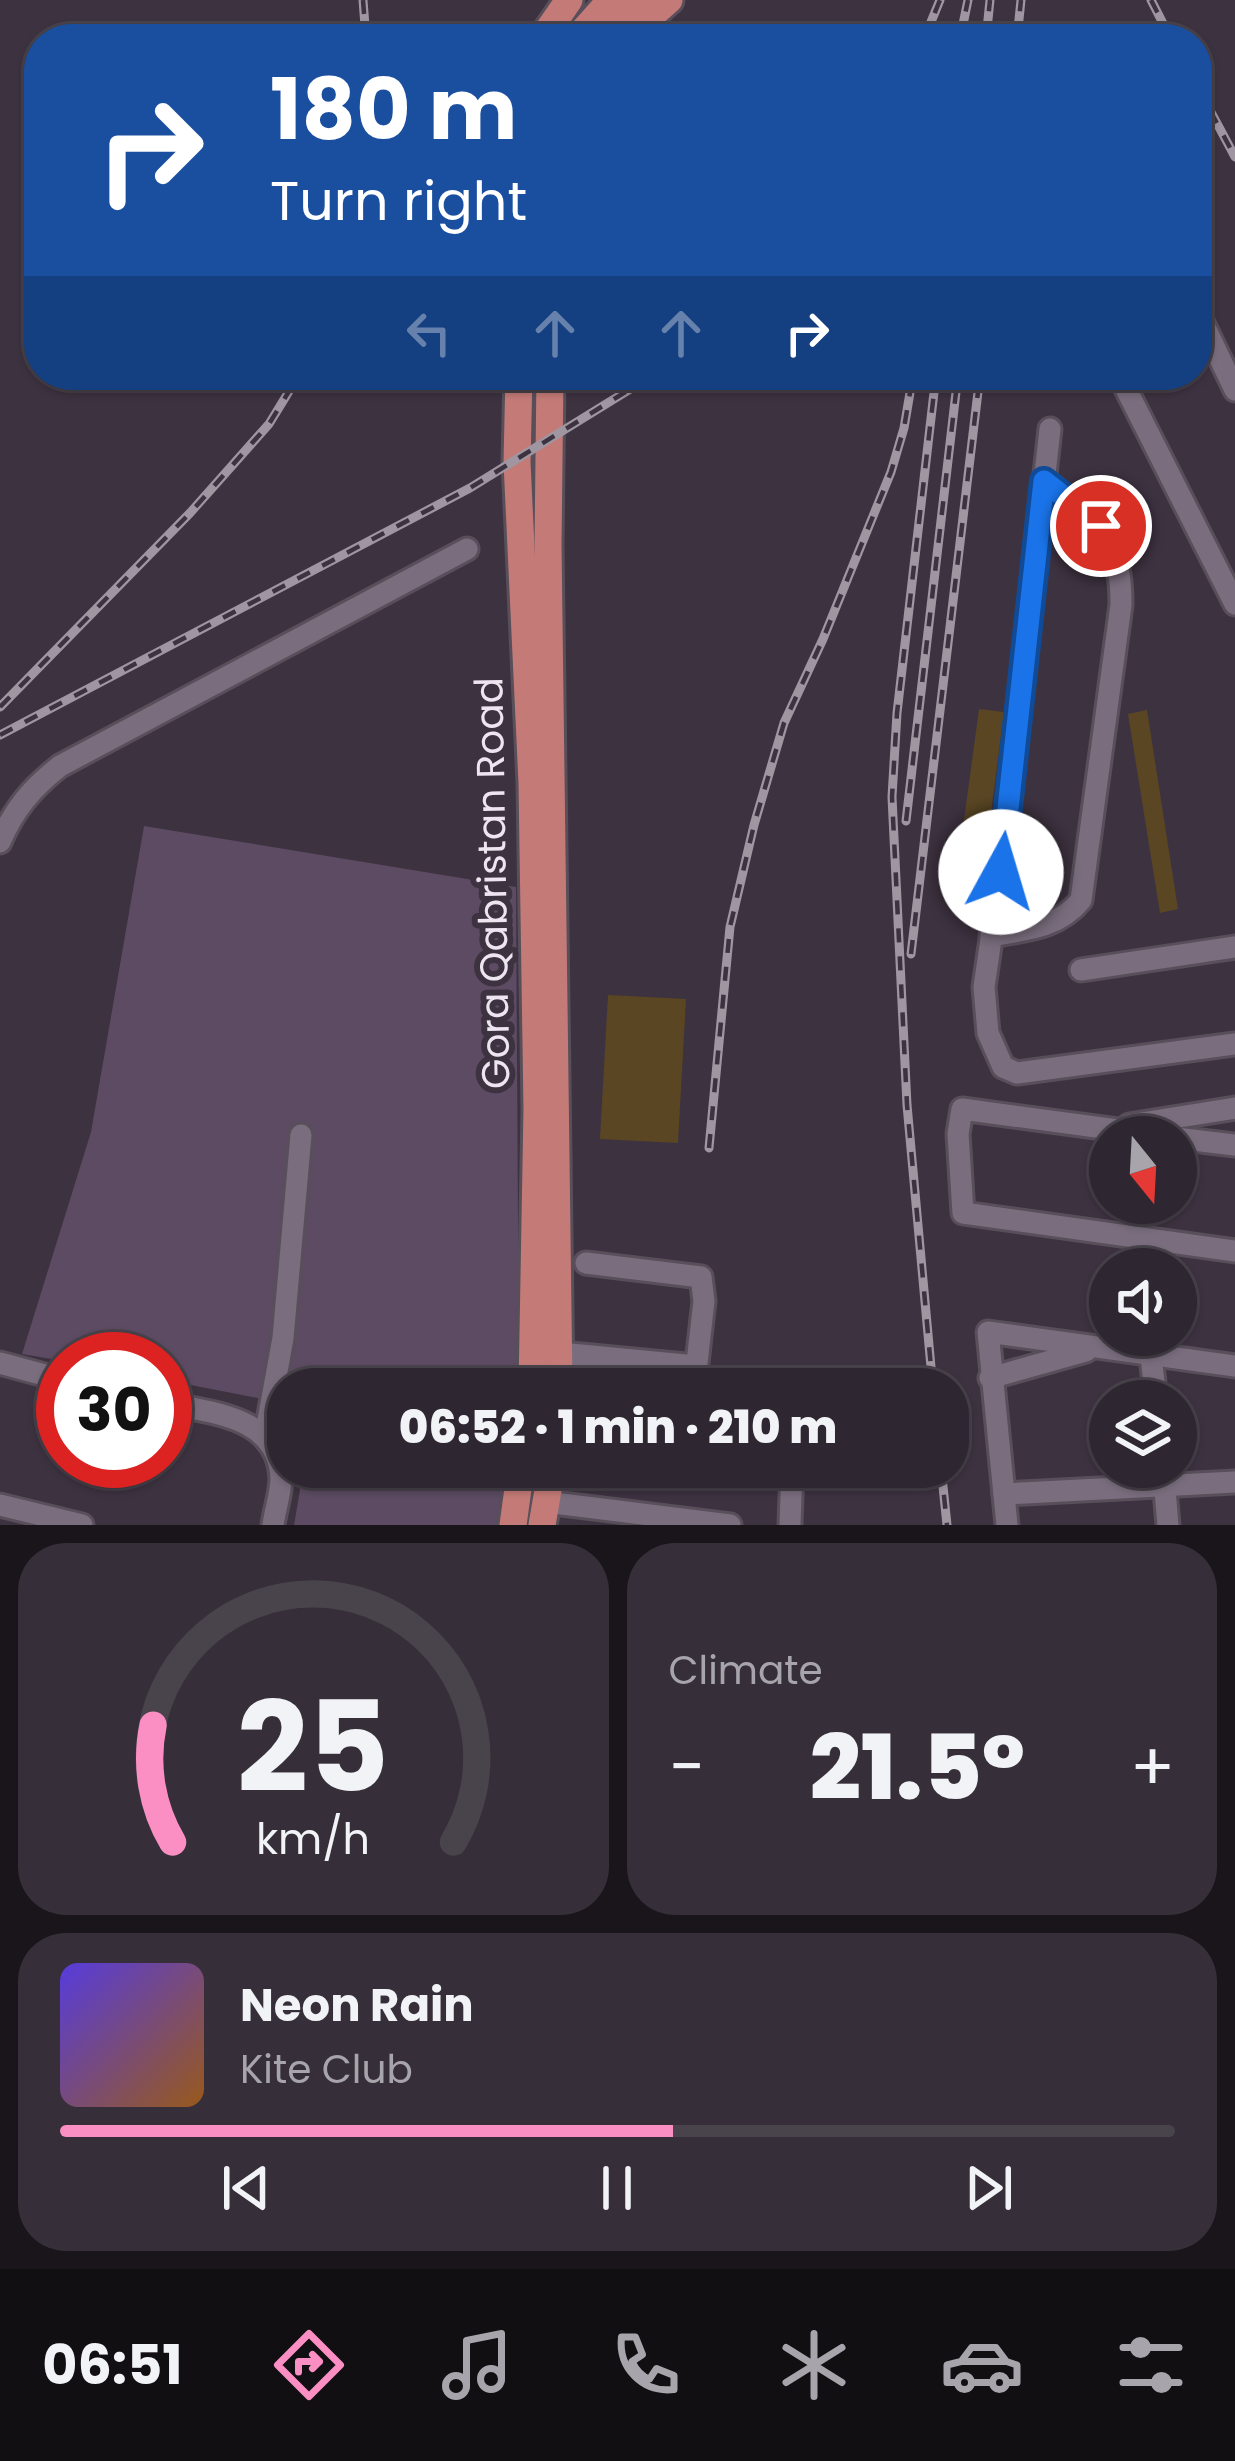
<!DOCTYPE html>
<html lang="en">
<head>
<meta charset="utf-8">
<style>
  body { margin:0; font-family:Poppins,sans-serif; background:#362e38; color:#f1f3f6; height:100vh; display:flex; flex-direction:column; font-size:45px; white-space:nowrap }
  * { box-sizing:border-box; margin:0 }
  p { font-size:39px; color:#a7a5ab }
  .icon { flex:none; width:66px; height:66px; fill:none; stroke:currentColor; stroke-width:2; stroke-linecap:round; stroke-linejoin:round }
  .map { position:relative; height:1525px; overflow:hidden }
  .details { display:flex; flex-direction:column; gap:18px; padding:18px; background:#19151a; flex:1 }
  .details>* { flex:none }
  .guide { position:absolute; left:24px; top:24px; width:1188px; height:366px; border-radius:48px; box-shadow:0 3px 9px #0004,0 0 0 3px #49434c; background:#1a4fa0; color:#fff; overflow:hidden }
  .needle { width:78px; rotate:162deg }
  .tools { position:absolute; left:1089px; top:1116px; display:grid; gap:24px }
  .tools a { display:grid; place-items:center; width:108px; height:108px; border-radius:50%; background:#2e2630; box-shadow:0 3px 9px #0004,0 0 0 3px #49434c; font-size:60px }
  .speed { position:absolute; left:36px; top:1332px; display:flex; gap:24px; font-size:60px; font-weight:700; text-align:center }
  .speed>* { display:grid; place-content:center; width:156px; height:156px; border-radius:50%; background:#2e2630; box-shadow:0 3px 9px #0004,0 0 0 3px #49434c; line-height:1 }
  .speed .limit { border:18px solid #d22; background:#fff; color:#111 }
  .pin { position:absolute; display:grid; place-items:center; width:102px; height:102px; color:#fff; margin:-51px; border:6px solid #fff; border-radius:50%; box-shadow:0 3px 12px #0007 }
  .me { position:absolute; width:132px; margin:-66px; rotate:6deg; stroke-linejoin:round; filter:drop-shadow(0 0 9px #0008) }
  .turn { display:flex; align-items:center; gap:42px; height:252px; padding:0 48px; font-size:54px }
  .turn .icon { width:156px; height:156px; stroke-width:2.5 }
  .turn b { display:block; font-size:84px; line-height:102px }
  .lanes { display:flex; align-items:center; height:114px; padding:0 48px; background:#0003; justify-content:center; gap:60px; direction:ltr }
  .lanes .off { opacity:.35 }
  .big { font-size:90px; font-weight:800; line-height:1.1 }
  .details .widget { flex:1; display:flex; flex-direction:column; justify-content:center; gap:18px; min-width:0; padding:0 42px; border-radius:48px; background:#362e38 }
  .details .dial { align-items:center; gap:0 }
  .dial svg { height:312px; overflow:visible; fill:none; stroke:#49434c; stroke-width:7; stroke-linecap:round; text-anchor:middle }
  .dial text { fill:#f1f3f6; stroke:none }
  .song { display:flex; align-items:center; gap:36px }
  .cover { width:144px; height:144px; border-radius:18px; background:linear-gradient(135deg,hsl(250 70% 55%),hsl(30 70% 35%)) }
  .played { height:12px; border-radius:6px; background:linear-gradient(90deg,#fb8fc4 55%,#49434c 55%) }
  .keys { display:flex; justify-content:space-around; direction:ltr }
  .heat { display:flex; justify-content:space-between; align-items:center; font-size:66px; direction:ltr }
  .details .tiles { flex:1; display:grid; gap:18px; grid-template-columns:1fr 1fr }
  .widget:last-child { grid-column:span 2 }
  .trip { position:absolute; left:267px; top:1368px; width:702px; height:120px; border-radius:48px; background:#2e2630; box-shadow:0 3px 9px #0004,0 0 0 3px #49434c; font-weight:800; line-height:120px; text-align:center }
  .tabs { display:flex; height:192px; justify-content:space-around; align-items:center; background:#120f13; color:#a7a5ab }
  .tabs .icon { width:84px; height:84px }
  .tabs .active { color:#fb8fc4 }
  .tabs b { font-size:54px; color:#f1f3f6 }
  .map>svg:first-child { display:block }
  .green { fill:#5c4b62 }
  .building { fill:#5a4623 }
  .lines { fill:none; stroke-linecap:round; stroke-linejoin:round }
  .minor-casing { stroke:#584f5b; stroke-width:27 }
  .major-casing { stroke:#584f5b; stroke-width:33 }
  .minor { stroke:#7a6e7e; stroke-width:21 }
  .major { stroke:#c47b77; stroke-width:27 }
  .rail-casing { stroke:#9f96a2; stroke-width:9 }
  .rail { stroke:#3d3240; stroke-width:4.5; stroke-dasharray:14; stroke-linecap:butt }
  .route-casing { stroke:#114b97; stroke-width:30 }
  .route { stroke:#1a73e8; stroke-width:21 }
  .labels { text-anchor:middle; stroke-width:12; stroke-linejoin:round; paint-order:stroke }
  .street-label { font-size:39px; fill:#ede6f0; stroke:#3d3240 }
</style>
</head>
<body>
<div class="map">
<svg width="1235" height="1525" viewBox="0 0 1235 1525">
  <rect width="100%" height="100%" fill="#3d3240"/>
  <!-- green -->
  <g class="green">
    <path d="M144,826L516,887L519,1389H288V1404L165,1380V1359L63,1361L22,1354L91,1132Z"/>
    <path d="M294,1467H509L499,1525H294L300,1490Z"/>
  </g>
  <!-- building -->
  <g class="building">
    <path d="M979,709L1004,712L981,891L955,887Z"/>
    <path d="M1147,710L1178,909L1160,913L1128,714Z"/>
    <path d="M608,995L686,999L678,1143L600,1139Z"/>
  </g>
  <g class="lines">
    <defs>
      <g id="minor">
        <path d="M1199,315L1235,390"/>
        <path d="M1119,375L1235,604"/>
        <path d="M1050,429L1001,871L984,987L988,1033L1003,1067L1017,1073L1235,1044"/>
        <path d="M0,842C14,809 32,788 60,766L467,549"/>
        <path d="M991,936C1024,930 1059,928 1081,900L1121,605C1122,535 1094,521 1044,481"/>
        <path d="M1081,970L1235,947"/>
        <path d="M1129,1125L1235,1108"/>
        <path d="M1170,1137L962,1109L958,1134L963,1213L1235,1251"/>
        <path d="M1176,1138L1235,1145"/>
        <path d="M586,1263L701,1277L704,1301L694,1389"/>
        <path d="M560,1353L696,1366"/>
        <path d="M1151,1356L1156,1401"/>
        <path d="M0,1363L63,1380"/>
        <path d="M990,1378L1086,1351"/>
        <path d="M165,1403C212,1413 278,1416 281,1478C281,1493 275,1510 273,1525"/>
        <path d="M265,1437L283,1338L301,1135"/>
        <path d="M1163,1467L1168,1525"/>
        <path d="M1004,1494L1235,1482"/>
        <path d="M546,1502L730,1525"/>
        <path d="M0,1505L82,1525"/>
        <path d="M790,1525L792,1467"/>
        <path d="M1007,1525L988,1332L1235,1366"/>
      </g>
      <g id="major">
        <path d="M542,39L569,0"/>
        <path d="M576,39L611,0"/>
        <path d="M601,39L636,6"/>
        <path d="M625,39L669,0"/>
        <path d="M519,375L517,462L532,783L537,1109L532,1389"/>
        <path d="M550,375L548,544L559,1389"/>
        <path d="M513,1525L521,1467"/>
        <path d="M542,1525L552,1467"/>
      </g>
    </defs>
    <!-- minor casing -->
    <use href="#minor" class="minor-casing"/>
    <!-- major casing -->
    <use href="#major" class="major-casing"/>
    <!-- minor -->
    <use href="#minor" class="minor"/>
    <!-- major -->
    <use href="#major" class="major"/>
    <defs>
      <g id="rail">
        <path d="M363,0L366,39"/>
        <path d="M1151,0L1171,39"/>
        <path d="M924,39L940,0"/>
        <path d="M960,39L968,0"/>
        <path d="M986,39L990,0"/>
        <path d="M1017,39L1021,0"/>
        <path d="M1197,86L1235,157"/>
        <path d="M0,707L190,513L269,424L299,375"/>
        <path d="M0,735L470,488L653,375"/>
        <path d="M906,821L958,375"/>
        <path d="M911,954L980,375"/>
        <path d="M709,1148L730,927L754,825L784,723L823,639L891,472L904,428L913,375"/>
        <path d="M933,1389L907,1105L892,797L897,713L936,375"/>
        <path d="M941,1467L947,1525"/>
      </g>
    </defs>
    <!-- rail casing -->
    <use href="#rail" class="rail-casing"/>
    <!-- rail -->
    <use href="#rail" class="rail"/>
  </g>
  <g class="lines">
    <defs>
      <path id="route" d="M1001,872L1044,481L1101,526"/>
    </defs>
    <!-- route casing -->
    <use href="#route" class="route-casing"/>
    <!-- route -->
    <use href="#route" class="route"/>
  </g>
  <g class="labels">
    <!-- street labels -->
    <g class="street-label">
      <text transform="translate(492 883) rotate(-91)" y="14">Gora Qabristan Road</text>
    </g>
  </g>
</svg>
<div class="tools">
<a><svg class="needle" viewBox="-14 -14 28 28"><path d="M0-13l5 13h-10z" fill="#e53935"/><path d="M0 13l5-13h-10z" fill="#a7a5ab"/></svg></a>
<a><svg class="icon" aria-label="sound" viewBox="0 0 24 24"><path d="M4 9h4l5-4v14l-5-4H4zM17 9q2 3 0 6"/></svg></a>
<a><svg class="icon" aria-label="layers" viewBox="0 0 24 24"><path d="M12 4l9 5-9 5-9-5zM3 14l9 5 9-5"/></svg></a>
</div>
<div class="speed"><div class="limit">30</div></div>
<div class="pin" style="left:1101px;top:526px;background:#d93025"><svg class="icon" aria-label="arrive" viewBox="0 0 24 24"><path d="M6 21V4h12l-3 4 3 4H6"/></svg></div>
<svg class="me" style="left:1001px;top:872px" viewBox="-20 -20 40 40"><circle r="19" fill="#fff"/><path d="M0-13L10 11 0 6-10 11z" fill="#1a73e8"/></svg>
<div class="trip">06:52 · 1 min · 210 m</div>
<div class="guide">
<div class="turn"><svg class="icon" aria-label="right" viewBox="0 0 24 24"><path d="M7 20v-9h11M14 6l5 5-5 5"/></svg><div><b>180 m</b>Turn right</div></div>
<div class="lanes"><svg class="icon off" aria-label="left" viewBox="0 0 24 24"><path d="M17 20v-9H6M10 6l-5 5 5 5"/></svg><svg class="icon off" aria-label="ahead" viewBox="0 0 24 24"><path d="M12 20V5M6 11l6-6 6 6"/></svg><svg class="icon off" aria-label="ahead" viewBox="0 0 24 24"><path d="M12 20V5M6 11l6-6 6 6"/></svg><svg class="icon" aria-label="right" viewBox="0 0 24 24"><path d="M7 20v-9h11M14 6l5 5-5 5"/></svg></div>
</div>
</div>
<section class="details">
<div class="tiles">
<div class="widget dial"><svg viewBox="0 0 100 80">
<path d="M14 69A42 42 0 1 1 86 69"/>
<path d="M14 69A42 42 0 0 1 9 39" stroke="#fb8fc4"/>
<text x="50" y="56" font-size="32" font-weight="700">25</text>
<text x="50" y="72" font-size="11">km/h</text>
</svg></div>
<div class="widget"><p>Climate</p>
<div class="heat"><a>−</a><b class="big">21.5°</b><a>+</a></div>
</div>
<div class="widget">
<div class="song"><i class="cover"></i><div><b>Neon Rain</b><p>Kite Club</p></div></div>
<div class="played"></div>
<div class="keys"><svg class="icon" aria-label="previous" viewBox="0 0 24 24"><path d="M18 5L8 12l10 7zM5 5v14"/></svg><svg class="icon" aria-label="pause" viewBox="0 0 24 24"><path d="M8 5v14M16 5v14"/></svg><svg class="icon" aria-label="next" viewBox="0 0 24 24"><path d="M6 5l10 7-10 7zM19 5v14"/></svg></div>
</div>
</div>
</section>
<nav class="tabs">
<b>06:51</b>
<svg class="icon active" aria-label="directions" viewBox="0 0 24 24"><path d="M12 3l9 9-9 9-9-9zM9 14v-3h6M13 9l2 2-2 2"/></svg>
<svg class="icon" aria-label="music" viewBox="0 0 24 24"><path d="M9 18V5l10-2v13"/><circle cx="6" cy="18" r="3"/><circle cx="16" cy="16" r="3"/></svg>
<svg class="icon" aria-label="phone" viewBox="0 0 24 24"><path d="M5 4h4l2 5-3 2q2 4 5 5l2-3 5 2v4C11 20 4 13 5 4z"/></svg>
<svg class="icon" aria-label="climate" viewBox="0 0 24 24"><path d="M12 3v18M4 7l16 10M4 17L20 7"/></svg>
<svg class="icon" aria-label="car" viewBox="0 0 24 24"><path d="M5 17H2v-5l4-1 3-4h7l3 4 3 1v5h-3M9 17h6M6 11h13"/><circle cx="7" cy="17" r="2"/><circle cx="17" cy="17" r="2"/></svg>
<svg class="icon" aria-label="filters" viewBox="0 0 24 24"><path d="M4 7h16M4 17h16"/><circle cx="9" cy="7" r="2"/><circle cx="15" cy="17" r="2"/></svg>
</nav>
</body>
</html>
